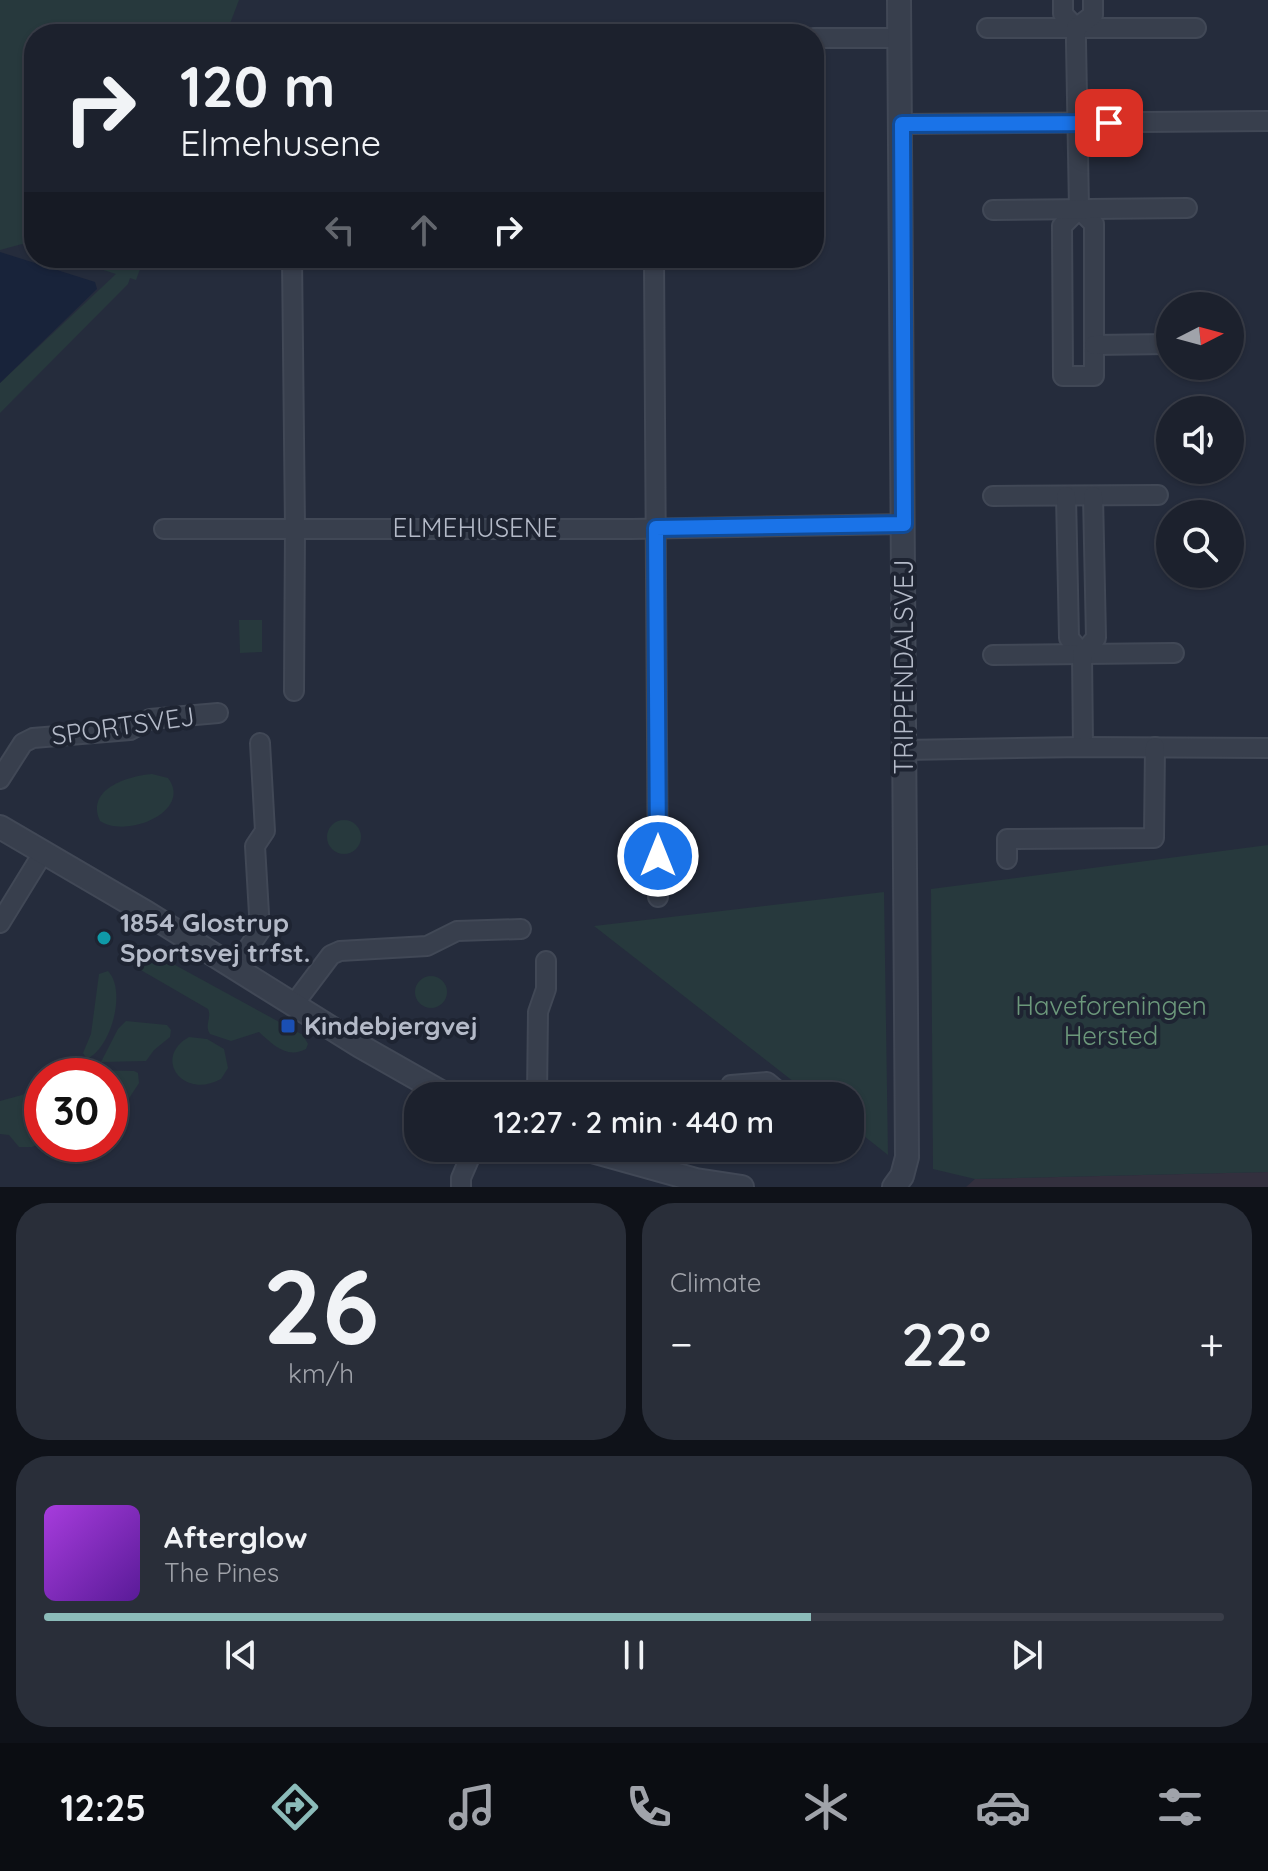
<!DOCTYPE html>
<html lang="en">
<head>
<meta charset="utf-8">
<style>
  body { margin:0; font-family:Quicksand,sans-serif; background:#292e39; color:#f1f3f6; height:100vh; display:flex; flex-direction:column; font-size:30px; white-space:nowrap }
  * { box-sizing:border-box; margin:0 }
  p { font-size:26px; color:#a0a3aa }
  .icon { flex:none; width:44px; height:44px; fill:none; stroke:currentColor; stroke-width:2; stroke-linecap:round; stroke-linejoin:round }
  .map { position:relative; height:1187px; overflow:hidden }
  .panel { display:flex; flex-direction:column; gap:16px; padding:16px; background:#0f1219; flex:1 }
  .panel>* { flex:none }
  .top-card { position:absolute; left:24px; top:24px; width:800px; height:244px; border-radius:32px; box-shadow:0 2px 6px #0004,0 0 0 2px #3a3e49; background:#1c212d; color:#f1f3f6; overflow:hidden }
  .needle { width:52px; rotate:84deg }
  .fabs { position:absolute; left:1156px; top:292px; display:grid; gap:16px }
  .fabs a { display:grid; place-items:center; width:88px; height:88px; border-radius:50%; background:#1c212d; box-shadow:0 2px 6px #0004,0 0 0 2px #3a3e49; font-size:40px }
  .speed { position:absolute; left:24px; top:1058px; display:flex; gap:16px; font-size:40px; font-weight:700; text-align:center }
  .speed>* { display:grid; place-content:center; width:104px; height:104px; border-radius:50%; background:#1c212d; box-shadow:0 2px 6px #0004,0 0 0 2px #3a3e49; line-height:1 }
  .speed .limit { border:12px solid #d22; background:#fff; color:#111 }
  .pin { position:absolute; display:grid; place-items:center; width:68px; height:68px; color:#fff; margin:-34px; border-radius:16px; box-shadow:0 4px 12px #0006 }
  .me { position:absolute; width:88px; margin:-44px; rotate:0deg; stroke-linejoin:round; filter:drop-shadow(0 0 6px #0008) }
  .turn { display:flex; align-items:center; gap:28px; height:168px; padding:0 24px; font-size:36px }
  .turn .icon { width:104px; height:104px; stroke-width:2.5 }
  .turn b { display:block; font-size:56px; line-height:68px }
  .lanes { display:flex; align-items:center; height:76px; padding:0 24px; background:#0003; justify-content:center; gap:40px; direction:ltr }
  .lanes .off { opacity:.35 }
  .big { font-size:60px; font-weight:600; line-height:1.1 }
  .panel .widget { flex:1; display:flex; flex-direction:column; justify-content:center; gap:12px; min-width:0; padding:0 28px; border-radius:32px; background:#292e39 }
  .panel .dial { align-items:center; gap:0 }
  .dial b { font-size:104px; line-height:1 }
  .song { display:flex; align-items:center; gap:24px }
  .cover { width:96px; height:96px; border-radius:12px; background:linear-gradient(135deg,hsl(280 70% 55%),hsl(270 70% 35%)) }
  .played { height:8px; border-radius:4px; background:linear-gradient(90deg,#8bbbb9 65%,#3a3e49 65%) }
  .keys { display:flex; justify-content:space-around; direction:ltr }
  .heat { display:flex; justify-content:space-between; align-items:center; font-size:44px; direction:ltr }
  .panel .tiles { flex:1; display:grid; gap:16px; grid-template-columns:1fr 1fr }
  .widget:last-child { grid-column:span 2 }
  .trip { position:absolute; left:404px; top:1082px; width:460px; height:80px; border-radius:32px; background:#1c212d; box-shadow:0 2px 6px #0004,0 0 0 2px #3a3e49; font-weight:600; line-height:80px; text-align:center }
  .dock { display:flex; height:128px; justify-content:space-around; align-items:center; background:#0b0d12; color:#a0a3aa }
  .dock .icon { width:56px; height:56px }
  .dock .selected { color:#8bbbb9 }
  .dock b { font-size:36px; color:#f1f3f6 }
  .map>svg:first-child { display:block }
  .medical { fill:#33303e }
  .green { fill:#27393d }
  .water { fill:#18233a }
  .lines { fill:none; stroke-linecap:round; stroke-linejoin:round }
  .minor-casing { stroke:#414856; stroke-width:22 }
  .tertiary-casing { stroke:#414856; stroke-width:26 }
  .minor { stroke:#383f4d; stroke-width:18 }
  .tertiary { stroke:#383f4d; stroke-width:22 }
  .route-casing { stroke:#114b97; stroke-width:20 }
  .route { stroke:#1a73e8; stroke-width:14 }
  .culture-dot { fill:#0f9aa8; stroke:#1e2432; stroke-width:3 }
  .transit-dot { fill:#1a4fb4; stroke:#1e2432; stroke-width:3 }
  .labels { text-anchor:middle; stroke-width:8; stroke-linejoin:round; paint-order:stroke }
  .street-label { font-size:26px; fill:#b4bac8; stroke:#1e2432 }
  .poi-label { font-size:26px; font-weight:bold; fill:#b4bac8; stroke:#1e2432; text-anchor:start }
  .park-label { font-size:26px; fill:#6c987b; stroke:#1e2432 }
</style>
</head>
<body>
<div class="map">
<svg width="1268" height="1187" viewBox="0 0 1268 1187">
  <rect width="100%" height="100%" fill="#252c3c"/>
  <!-- medical -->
  <path class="medical" d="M1268,1172V1187H966L975,1179Z"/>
  <!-- green -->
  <g class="green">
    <path d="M0,0H239L226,34H34V248L22,244L0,250Z"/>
    <path d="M66,258H144L136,280L130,278L128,284L0,413V383L116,274Z"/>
    <path d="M239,620H262V652L240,653Z"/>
    <path d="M152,774L168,778C193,811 127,839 100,821C85,789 128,776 152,774Z"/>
    <circle cx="344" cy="837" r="17"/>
    <path d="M1268,845V1172L975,1179L933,1169L931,889Z"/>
    <path d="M884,892L888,1155L850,1125V1096H812L594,926Z"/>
    <path d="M133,942L303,1035L308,1044L306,1049C287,1059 273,1045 259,1032L231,1041L210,1034C204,1025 212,1018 208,1009L127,962L123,954L128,943Z"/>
    <path d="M108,971C127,991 111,1048 87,1059L83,1053L91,1034L99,974Z"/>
    <circle cx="431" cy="992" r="16"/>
    <path d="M126,1021L167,1025L171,1030L170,1037L154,1050L146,1061L101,1062L118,1029Z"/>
    <path d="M189,1037L207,1039L224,1049L228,1068L221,1079C183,1100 152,1058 189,1037Z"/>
    <path d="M92,1070L134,1071L138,1073L139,1083L118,1115L110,1117V1076H82Z"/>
    <path d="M42,1085V1143L32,1147H19L9,1135L0,1134V1101L22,1095Z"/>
  </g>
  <!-- water -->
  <path class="water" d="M0,252L95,282L97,289L0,383Z"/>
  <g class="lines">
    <defs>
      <g id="minor">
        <path d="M1063,0V14L1076,28"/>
        <path d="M987,28H1196"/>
        <path d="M814,38H900"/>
        <path d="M902,124L1268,121"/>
        <path d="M1079,209L1062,226L1063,376H1094V224L1079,209L1076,42V28L1093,15V0"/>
        <path d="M993,210L1187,208"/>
        <path d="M292,258L295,528L294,691"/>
        <path d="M654,258L658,897"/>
        <path d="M1094,345L1170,344"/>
        <path d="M993,496L1158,495"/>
        <path d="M1066,496L1069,638L1082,654"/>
        <path d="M164,529H632L904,524"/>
        <path d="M993,655L1174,653"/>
        <path d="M1083,747L1082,654L1096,638L1093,496"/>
        <path d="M904,750L1083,747L1268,748"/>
        <path d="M0,779L23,743L33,738L130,730L150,719L218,713"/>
        <path d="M1007,859V839L1154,838L1155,747"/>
        <path d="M0,923L43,853"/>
        <path d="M235,967L260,931L255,846L265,831L260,743"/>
        <path d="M294,1004L331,955L340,951L427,946L457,931L521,929"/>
        <path d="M537,1096L538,1012L546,989V961"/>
        <path d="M726,1096L731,1085L767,1082L784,1096"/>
        <path d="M461,1187V1178L474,1148"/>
      </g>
      <g id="tertiary">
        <path d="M0,827L147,913L360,1046L448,1096"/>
        <path d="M581,1148L696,1180L742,1187"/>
        <path d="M894,1187L902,1176L907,1157L899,0"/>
      </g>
    </defs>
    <!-- minor casing -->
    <use href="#minor" class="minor-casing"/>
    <!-- tertiary casing -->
    <use href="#tertiary" class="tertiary-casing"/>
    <!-- minor -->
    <use href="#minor" class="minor"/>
    <!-- tertiary -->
    <use href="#tertiary" class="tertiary"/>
  </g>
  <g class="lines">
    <defs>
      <path id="route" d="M658,856L656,528L904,524L902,124L1109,123"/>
    </defs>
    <!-- route casing -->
    <use href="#route" class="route-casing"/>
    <!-- route -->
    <use href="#route" class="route"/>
  </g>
  <!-- markers -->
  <circle class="culture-dot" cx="104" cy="938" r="8"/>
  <rect class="transit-dot" x="280" y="1018" width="16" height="16" rx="4"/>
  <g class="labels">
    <!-- street labels -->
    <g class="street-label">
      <text x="475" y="537">ELMEHUSENE</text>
      <text transform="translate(904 667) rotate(-90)" y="9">TRIPPENDALSVEJ</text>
      <text transform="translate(123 726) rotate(-8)" y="9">SPORTSVEJ</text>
    </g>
    <!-- poi labels -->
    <g class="poi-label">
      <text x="120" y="932">1854 Glostrup<tspan x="120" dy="30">Sportsvej trfst.</tspan></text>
      <text x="304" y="1035">Kindebjergvej</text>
    </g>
    <!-- park labels -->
    <g class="park-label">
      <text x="1111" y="1015">Haveforeningen<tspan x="1111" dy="30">Hersted</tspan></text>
    </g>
  </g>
</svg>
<div class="fabs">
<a><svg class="needle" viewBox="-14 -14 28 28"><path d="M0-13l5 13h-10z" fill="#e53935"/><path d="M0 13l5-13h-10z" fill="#a0a3aa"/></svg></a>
<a><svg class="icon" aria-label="sound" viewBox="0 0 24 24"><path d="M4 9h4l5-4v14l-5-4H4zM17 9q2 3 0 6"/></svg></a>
<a><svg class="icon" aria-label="search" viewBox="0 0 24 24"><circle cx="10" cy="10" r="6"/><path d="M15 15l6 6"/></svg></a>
</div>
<div class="speed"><div class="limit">30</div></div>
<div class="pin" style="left:1109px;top:123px;background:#d93025"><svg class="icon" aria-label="arrive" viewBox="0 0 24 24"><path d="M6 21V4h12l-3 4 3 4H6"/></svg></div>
<svg class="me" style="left:658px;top:856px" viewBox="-20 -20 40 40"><circle r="17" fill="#1a73e8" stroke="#fff" stroke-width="3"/><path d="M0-11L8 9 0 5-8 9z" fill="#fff"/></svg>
<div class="trip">12:27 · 2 min · 440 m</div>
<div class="top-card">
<div class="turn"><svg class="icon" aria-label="right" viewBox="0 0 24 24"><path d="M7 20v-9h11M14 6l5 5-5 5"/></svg><div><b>120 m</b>Elmehusene</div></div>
<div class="lanes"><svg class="icon off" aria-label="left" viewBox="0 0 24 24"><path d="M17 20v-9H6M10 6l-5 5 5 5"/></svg><svg class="icon off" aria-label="ahead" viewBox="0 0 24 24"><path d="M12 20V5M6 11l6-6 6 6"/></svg><svg class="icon" aria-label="right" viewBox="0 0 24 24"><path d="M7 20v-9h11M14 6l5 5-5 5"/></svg></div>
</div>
</div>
<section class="panel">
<div class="tiles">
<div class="widget dial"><b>26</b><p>km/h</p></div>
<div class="widget"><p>Climate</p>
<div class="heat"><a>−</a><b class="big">22°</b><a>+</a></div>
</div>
<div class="widget">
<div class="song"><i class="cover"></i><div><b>Afterglow</b><p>The Pines</p></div></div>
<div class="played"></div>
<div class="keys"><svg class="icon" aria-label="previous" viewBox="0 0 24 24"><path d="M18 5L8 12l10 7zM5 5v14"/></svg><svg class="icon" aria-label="pause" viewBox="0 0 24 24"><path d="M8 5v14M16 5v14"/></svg><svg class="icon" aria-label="next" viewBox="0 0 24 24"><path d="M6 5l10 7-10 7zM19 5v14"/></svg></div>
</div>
</div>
</section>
<nav class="dock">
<b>12:25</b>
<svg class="icon selected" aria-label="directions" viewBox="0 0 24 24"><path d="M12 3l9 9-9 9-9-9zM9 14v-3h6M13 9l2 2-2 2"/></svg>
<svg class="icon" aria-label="music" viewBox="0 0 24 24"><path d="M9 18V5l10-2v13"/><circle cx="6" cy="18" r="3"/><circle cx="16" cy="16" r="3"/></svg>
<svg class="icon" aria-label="phone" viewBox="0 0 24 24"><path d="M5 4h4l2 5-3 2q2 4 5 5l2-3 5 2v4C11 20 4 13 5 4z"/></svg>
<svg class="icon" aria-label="climate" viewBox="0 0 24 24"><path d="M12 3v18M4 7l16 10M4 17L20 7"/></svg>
<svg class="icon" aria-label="car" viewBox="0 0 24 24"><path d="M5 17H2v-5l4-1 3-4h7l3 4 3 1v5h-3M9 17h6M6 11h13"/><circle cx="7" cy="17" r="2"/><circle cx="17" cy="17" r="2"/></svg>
<svg class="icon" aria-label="filters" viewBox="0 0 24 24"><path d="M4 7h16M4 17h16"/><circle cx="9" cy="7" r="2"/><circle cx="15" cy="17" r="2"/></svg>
</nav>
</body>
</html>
